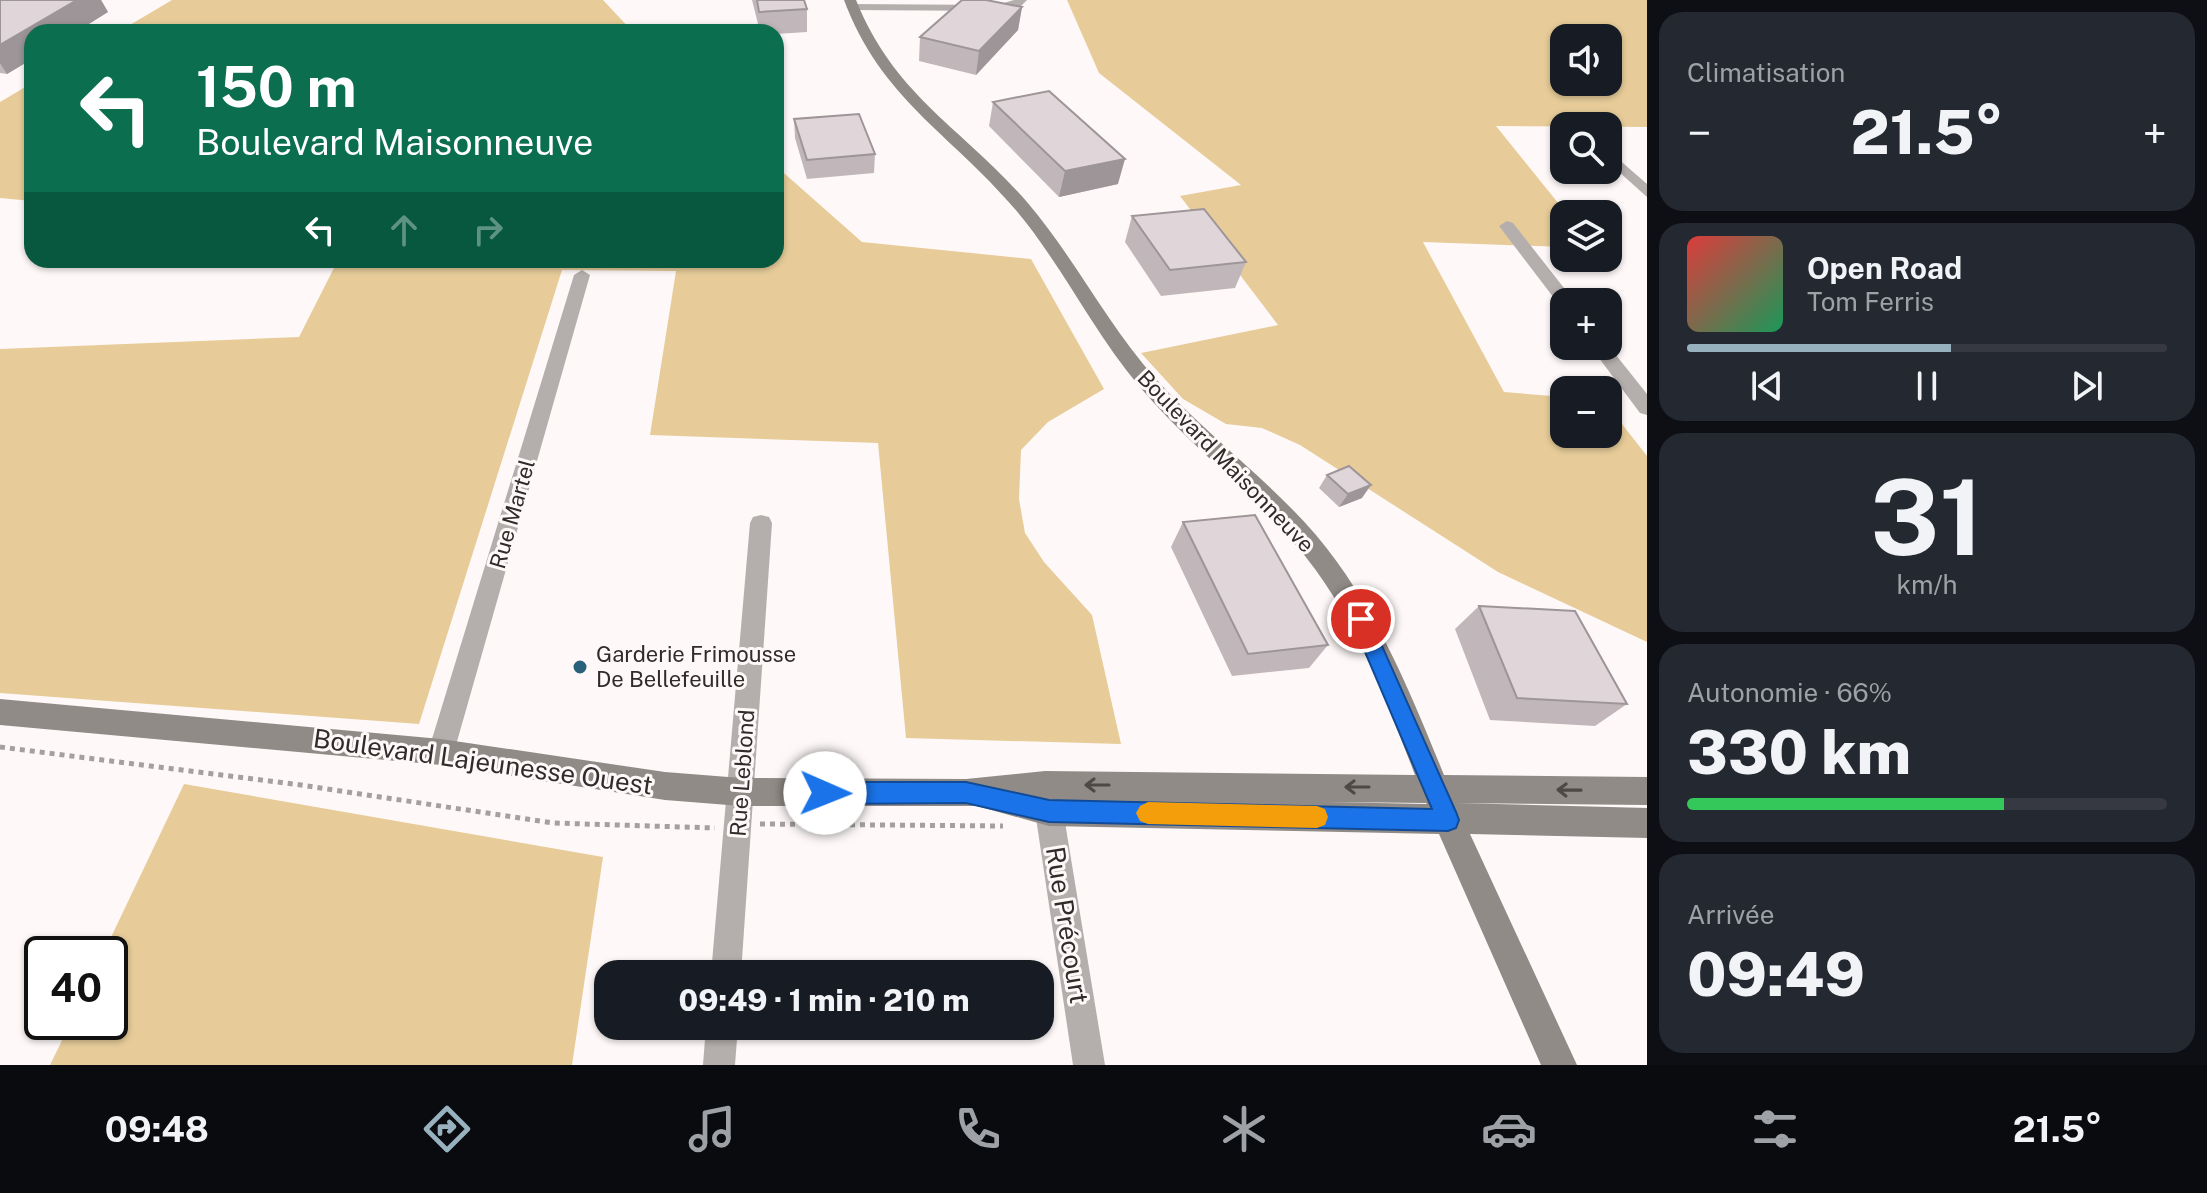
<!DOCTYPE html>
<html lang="fr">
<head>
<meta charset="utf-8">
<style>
  body { margin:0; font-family:"Public Sans",sans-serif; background:#242831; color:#f1f3f6; height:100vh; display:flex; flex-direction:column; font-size:30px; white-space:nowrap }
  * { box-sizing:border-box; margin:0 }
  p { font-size:26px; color:#9ea1a6 }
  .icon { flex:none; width:44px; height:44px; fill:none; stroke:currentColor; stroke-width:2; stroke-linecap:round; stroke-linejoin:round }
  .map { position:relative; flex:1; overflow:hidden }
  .sheet { display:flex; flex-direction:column; gap:12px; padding:12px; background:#0d0f14; width:560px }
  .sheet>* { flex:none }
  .top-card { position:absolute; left:24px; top:24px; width:760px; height:244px; border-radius:24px; box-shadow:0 2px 6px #0004; background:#0b6e4f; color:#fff; overflow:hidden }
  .buttons { position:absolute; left:1550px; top:24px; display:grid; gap:16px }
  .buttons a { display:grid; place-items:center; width:72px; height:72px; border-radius:16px; background:#171b24; box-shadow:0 2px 6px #0004; font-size:40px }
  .speed { position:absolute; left:24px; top:936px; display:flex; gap:16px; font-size:40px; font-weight:700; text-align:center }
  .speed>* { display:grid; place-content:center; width:104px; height:104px; border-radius:50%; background:#171b24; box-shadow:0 2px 6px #0004; line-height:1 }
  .speed .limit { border:4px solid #111; border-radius:12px; background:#fff; color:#111 }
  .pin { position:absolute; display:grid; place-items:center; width:68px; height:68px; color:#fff; margin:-34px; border:4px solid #fff; border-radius:50%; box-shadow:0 2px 8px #0007 }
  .me { position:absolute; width:88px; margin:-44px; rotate:91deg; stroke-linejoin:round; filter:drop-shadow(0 0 6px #0008) }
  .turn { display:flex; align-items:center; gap:28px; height:168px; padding:0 40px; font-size:36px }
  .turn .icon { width:104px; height:104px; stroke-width:2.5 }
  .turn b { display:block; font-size:56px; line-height:68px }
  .lanes { display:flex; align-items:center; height:76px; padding:0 40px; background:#0003; justify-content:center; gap:40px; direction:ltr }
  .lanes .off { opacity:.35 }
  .big { font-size:60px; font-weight:800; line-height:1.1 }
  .sheet .widget { flex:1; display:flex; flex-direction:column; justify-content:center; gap:12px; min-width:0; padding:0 28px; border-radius:24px; background:#242831 }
  .sheet .dial { align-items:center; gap:0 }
  .dial b { font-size:104px; line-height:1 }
  .song { display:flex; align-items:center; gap:24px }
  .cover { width:96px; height:96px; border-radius:12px; background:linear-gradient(135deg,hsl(0 70% 55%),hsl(150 70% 35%)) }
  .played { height:8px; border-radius:4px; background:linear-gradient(90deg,#97b1bf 55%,#363941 55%) }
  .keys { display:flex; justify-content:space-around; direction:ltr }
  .heat { display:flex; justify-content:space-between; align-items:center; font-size:44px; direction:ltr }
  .charge { height:12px; border-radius:6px; background:linear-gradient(90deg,#34c759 66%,#363941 0) }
  .trip { position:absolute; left:594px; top:960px; width:460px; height:80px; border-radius:24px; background:#171b24; box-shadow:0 2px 6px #0004; font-weight:800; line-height:80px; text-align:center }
  .tab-bar { display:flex; height:128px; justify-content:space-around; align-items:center; background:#090b0e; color:#9ea1a6 }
  .tab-bar .icon { width:56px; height:56px }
  .tab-bar .selected { color:#97b1bf }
  .tab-bar b { font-size:36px; color:#f1f3f6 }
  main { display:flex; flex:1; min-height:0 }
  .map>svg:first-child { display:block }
  .green { fill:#e7cc99; fill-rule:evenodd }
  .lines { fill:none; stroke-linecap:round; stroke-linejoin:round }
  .path { stroke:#a5a09f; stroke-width:5; stroke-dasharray:5 5; stroke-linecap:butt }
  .street { fill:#b4afad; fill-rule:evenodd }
  .secondary { fill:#918b87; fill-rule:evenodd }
  .wall { fill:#c1b7bb }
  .shaded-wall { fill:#9d9598 }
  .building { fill:#e0d5d9; stroke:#9d9598; stroke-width:2 }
  .oneway { stroke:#4e4847 }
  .route { fill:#1a73e8; stroke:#114b97; stroke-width:2 }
  .slow { fill:#f59e0b }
  .poi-dot { fill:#29607b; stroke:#fef9f8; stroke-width:3 }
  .labels { text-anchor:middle; stroke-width:6; stroke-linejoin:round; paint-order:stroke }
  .street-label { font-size:22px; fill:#312c2c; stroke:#fef9f8 }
  .poi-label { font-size:22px; fill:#312c2c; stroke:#fef9f8; text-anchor:start }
  .near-street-label { font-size:26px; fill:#312c2c; stroke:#fef9f8 }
</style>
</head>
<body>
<main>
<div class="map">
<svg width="1647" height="1065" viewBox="0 0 1647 1065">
  <rect width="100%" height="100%" fill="#fef9f8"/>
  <!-- green -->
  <g class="green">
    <path d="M172,0H603L633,32H118Z"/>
    <path d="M1067,0H1647V127L1496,126L1567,214H1564V247L1423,242L1504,392L1564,397V434H1608V406L1647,456V642L1498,572L1300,445L1262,428L1226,424L1183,399L1141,353L1278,325L1180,196L1241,185L1099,73ZM1564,38H1608V82H1564Z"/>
    <path d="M32,83V201L0,198V102Z"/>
    <path d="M776,166L862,242L1031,259L1104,389L1048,422L1021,450L1019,499L1025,533L1044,562L1092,615L1121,744L906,738L878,443L650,435L676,271L562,270L419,724L0,693V349L299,337L338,260H776Z"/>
    <path d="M184,784L603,857L572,1065H50L71,1022H110V954H103Z"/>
  </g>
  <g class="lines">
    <!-- path -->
    <g class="path">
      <path d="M0,747L301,785L553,823L715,828"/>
      <path d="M760,824L1003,826"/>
    </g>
    <!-- street -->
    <g class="street">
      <path d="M1014,0H1027L1020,7L997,11L852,10L846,7L852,4L997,5Z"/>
      <path d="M1563,113H1573L1586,126H1571L1561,116Z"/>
      <path d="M1608,150L1647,184V197L1608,162Z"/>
      <path d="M1507,221L1513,223L1575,302L1560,306L1499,226Z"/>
      <path d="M582,270L590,275L454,752L450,761L441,764L432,761L428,752L574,275Z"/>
      <path d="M1608,345L1647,394V415L1640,413L1590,346Z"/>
      <path d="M761,515L769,517L772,523L741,974H711L750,523L753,517Z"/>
      <path d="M1047,785L1057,789L1061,798L1105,1065H1073L1033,798L1037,789Z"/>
      <path d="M706,1026H738L735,1065H703Z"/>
    </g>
    <!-- secondary -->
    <path class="secondary" d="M844,0H856C895,97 963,128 1027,202C1074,257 1107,324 1155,378C1205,434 1267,478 1316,535C1375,605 1410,691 1444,775L1647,777V805L1456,803L1647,808V838L1470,834L1577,1065H1541L1439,834L1049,826L977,806H741L665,800L441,765L0,725V699L441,739L665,772L741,778L966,779L1045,771L1415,775C1384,694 1353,612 1296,545C1247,488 1187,443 1139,386C1092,330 1061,263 1014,208C950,133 881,99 844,0ZM1326,802L1426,803L1427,804Z"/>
  </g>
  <!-- wall -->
  <g class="wall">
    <path d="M0,0H101L108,12L76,32H32V59L7,74L0,73Z"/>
    <path d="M752,0H804L807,9V32L776,34V32H760Z"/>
    <path d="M1022,7L1018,30L976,75L919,61L920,37Z"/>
    <path d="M993,102L1118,184L1059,197L989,126Z"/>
    <path d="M794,119L875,154L874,173L807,179L795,138Z"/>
    <path d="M1132,216L1246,262L1235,288L1161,296L1125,242Z"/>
    <path d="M1327,475L1362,498L1339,507L1319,488Z"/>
    <path d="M1183,522L1328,645L1309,668L1232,676L1171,547Z"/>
    <path d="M1479,606L1627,704L1595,726L1490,720L1455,629Z"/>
  </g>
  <!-- shaded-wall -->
  <g class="shaded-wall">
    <path d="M77,0H101L108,12L76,32H32V59L7,74L0,63V45Z"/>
    <path d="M1022,7L1018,30L976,75L979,51Z"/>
    <path d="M1125,159L1118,184L1059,197L1065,171Z"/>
    <path d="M1371,485L1362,498L1339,507L1348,494Z"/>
  </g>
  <!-- building -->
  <g class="building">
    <path d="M0,0H77L0,45Z"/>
    <path d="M757,0H804L807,9L759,12Z"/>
    <path d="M962,0H986L1022,7L979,51L920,37Z"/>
    <path d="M1049,91L1125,159L1065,171L993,102Z"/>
    <path d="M859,114L875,154L807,160L794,119Z"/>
    <path d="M1204,209L1246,262L1170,270L1132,216Z"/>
    <path d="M1349,466L1371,485L1348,494L1327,475Z"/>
    <path d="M1255,515L1328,645L1248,654L1183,522Z"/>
    <path d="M1479,606L1575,611L1627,704L1517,698Z"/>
  </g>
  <!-- one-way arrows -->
  <defs><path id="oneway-shaft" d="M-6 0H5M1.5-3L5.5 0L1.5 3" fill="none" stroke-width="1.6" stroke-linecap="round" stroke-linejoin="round" transform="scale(2)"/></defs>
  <g class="oneway">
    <use href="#oneway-shaft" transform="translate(1097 785) rotate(-180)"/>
    <use href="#oneway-shaft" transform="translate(1357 787) rotate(-180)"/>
    <use href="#oneway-shaft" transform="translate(1569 790) rotate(-179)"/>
  </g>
  <!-- route -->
  <path class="route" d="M1361,611L1370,619L1456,812L1459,820L1456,828L1448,831L1049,822L966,803L825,804L817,801L814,793L817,785L825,782H966L1049,800L1432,809L1351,619Z"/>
  <!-- slow -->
  <path class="slow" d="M1148,802L1317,806L1325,809L1328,817L1325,825L1317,828L1148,824L1140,821L1136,813L1140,806Z"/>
  <!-- markers -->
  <circle class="poi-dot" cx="580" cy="667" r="8"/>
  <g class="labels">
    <!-- street labels -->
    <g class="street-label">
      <text transform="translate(1226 461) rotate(46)" y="8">Boulevard Maisonneuve</text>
      <text transform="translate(512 514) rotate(-74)" y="8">Rue Martel</text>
      <text transform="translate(742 773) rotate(-86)" y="8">Rue Leblond</text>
    </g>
    <!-- poi labels -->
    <g class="poi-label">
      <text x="596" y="662">Garderie Frimousse<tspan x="596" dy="25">De Bellefeuille</tspan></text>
    </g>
    <!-- near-street labels -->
    <g class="near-street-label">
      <text transform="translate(483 762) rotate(8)" y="9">Boulevard Lajeunesse Ouest</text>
      <text transform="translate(1067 925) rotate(81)" y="9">Rue Précourt</text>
    </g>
  </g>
</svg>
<div class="buttons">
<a><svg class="icon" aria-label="sound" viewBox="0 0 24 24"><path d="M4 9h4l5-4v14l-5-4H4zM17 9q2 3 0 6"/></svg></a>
<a><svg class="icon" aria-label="search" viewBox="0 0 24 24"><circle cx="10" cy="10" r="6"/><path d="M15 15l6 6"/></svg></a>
<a><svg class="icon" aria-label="layers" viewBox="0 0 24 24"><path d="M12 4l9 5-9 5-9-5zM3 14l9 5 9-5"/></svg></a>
<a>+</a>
<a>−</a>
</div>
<div class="speed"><div class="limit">40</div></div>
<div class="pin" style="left:1361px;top:619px;background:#d93025"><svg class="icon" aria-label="arrive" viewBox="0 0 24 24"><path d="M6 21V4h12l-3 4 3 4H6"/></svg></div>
<svg class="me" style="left:825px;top:793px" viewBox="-20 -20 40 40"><circle r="19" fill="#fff"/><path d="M0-13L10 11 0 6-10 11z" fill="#1a73e8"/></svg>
<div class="trip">09:49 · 1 min · 210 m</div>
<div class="top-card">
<div class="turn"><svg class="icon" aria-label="left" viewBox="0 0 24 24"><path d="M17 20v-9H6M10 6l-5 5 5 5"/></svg><div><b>150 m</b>Boulevard Maisonneuve</div></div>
<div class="lanes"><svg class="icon" aria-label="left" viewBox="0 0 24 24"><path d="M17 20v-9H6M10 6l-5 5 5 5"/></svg><svg class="icon off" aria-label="ahead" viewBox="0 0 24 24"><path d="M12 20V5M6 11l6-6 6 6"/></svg><svg class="icon off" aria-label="right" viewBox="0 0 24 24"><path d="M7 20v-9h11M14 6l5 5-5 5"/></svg></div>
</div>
</div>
<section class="sheet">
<div class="widget"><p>Climatisation</p>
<div class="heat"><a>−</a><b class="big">21.5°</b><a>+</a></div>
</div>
<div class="widget">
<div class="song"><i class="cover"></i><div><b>Open Road</b><p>Tom Ferris</p></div></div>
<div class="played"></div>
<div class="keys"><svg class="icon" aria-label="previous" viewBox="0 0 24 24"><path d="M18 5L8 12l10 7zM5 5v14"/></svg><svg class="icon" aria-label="pause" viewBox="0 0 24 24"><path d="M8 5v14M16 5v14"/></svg><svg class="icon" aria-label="next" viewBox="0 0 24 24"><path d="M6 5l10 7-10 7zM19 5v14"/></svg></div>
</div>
<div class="widget dial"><b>31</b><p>km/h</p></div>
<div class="widget"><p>Autonomie · 66%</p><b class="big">330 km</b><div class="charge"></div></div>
<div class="widget"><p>Arrivée</p><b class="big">09:49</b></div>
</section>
</main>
<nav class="tab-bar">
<b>09:48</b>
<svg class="icon selected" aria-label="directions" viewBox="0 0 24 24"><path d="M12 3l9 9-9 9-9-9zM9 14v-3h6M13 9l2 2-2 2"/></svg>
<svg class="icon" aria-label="music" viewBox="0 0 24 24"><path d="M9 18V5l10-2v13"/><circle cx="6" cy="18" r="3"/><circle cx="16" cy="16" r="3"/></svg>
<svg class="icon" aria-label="phone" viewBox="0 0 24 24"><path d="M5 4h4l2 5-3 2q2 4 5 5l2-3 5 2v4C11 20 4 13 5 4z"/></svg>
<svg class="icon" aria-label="climate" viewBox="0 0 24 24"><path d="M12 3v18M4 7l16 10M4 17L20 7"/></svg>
<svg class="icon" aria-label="car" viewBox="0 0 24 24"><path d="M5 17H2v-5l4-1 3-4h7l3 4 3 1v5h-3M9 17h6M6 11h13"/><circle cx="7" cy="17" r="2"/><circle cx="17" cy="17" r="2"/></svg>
<svg class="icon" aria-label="filters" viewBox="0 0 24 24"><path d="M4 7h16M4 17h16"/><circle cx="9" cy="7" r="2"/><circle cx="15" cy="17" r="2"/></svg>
<b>21.5°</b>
</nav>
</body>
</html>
